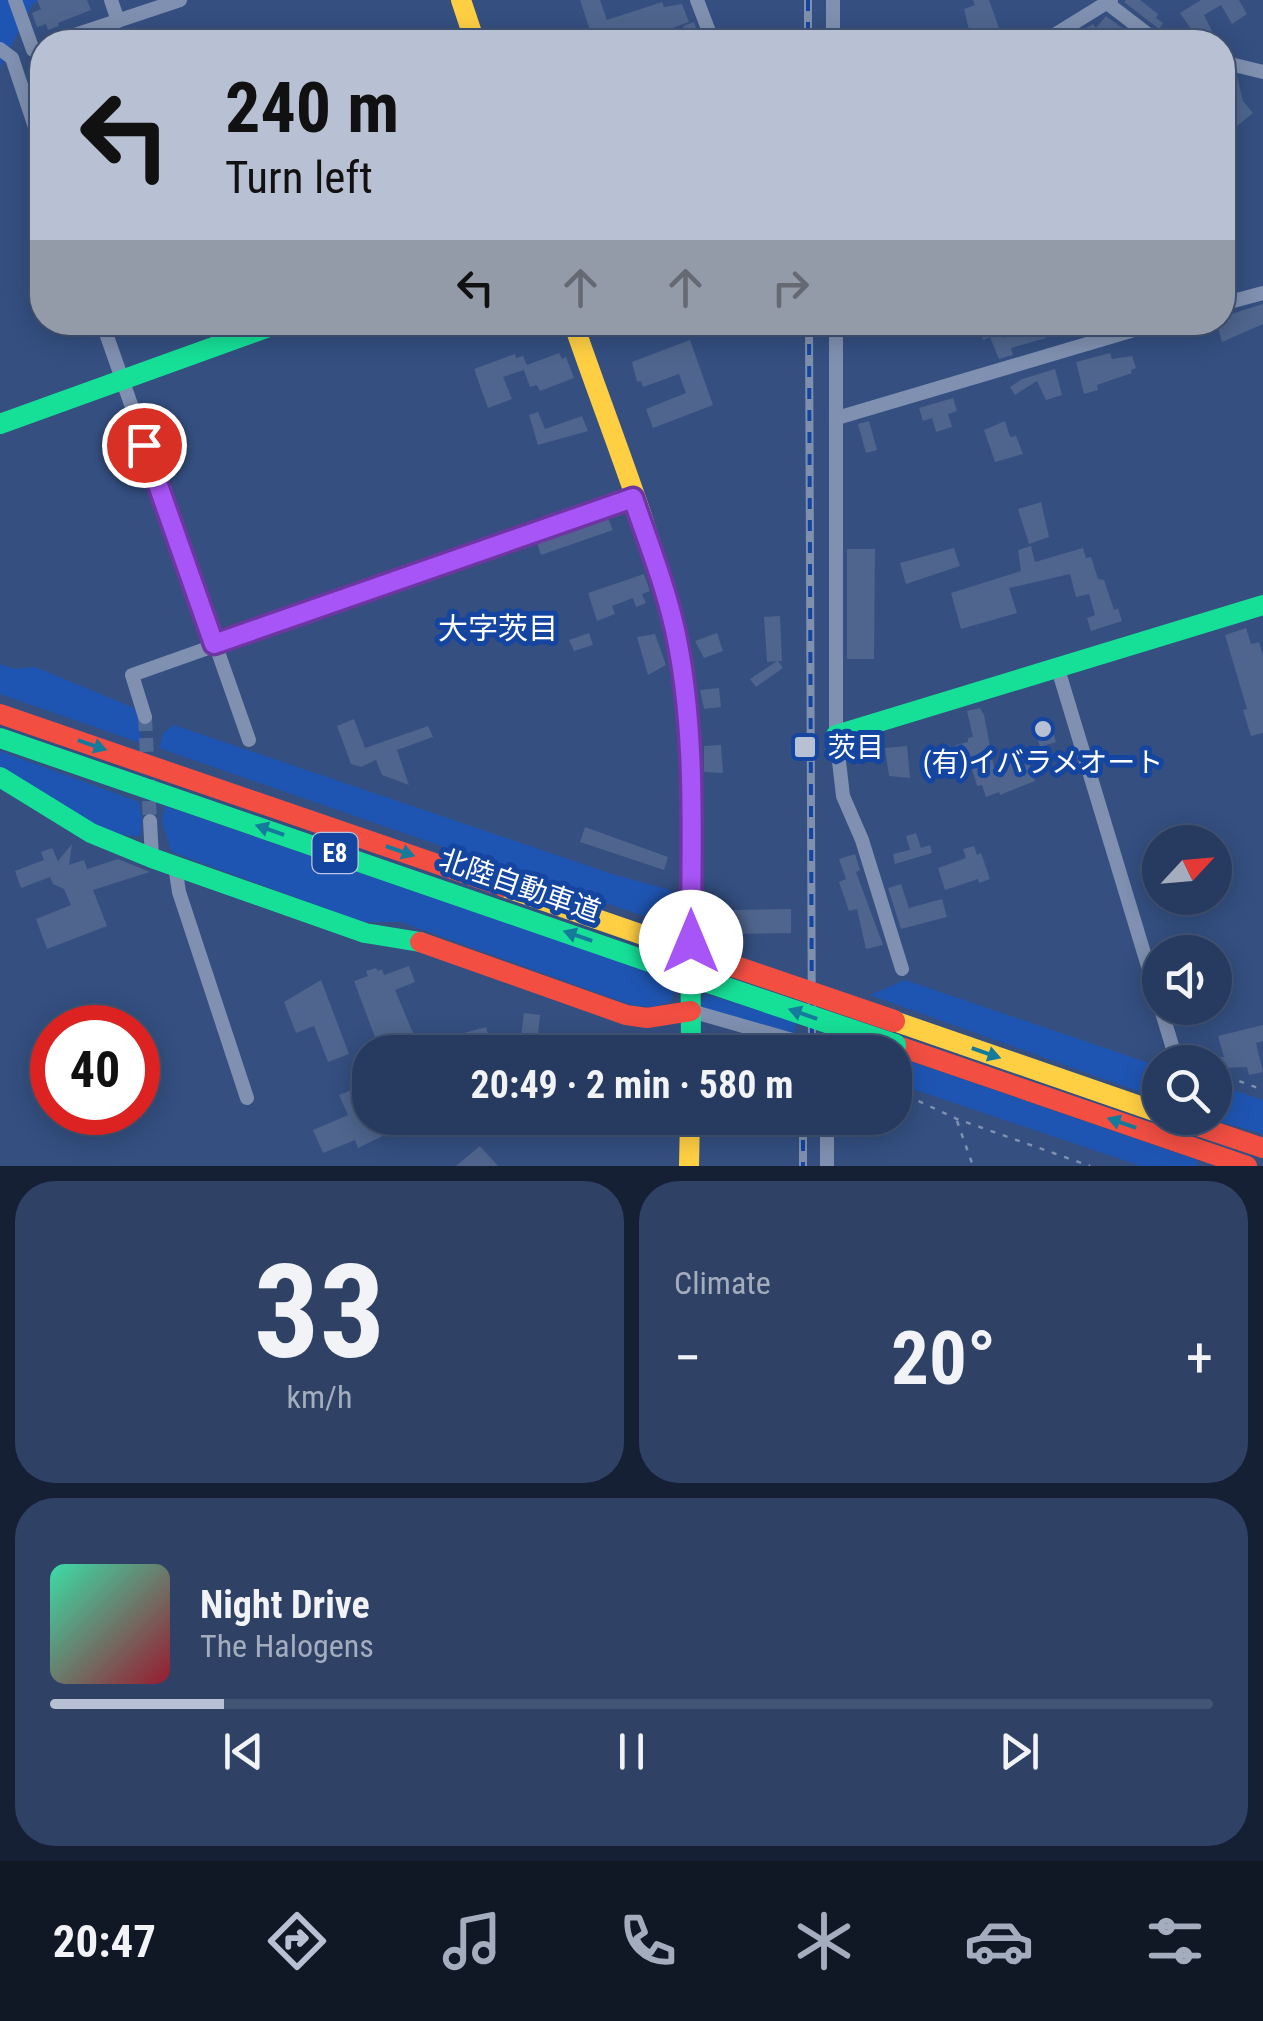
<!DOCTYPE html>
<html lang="en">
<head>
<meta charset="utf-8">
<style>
  body { margin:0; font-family:"Roboto Condensed","Noto Sans JP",sans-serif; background:#2f4266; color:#f1f3f6; height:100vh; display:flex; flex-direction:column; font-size:38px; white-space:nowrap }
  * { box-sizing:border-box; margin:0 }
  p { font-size:32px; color:#a4adbd }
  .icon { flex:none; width:55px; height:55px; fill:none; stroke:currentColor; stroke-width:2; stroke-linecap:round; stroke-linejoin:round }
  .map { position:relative; height:1166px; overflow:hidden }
  .drawer { display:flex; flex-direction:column; gap:15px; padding:15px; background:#152035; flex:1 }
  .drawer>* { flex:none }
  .banner { position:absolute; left:30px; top:30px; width:1205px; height:305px; border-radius:40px; box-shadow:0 5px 25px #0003,0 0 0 2px #435575; background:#b8c1d3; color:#111; overflow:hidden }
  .needle { width:65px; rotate:64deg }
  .fabs { position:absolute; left:1142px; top:825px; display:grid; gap:20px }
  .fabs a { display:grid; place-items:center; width:90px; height:90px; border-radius:50%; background:#273b60; box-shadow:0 5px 25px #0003,0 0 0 2px #435575; font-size:50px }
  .speed { position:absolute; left:30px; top:1005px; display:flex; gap:20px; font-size:50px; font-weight:700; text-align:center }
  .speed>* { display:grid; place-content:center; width:130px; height:130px; border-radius:50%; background:#273b60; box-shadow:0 5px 25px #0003,0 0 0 2px #435575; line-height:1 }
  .speed .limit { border:15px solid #d22; background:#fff; color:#111 }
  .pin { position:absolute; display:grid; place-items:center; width:85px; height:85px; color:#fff; margin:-42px; border:5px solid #fff; border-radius:50%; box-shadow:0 2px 10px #0007 }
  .me { position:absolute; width:110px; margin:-55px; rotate:0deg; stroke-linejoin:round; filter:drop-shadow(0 0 8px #0008) }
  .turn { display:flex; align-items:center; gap:35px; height:210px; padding:0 30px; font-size:45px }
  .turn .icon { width:130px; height:130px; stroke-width:2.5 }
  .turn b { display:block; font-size:70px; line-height:85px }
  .lanes { display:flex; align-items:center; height:95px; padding:0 30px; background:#0003; justify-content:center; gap:50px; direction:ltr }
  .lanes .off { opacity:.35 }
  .big { font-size:75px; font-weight:700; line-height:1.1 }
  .drawer .widget { flex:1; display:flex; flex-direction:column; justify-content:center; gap:15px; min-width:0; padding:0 35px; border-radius:40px; background:#2f4266 }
  .drawer .dial { align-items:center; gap:0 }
  .dial b { font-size:130px; line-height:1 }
  .song { display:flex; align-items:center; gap:30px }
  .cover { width:120px; height:120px; border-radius:15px; background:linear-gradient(135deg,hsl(160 70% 55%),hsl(350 70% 35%)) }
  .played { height:10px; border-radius:5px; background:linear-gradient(90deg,#b8c1d3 15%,#435575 15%) }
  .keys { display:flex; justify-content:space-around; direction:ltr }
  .heat { display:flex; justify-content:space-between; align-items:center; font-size:55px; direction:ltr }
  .drawer .tiles { flex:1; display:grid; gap:15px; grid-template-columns:1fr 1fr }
  .widget:last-child { grid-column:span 2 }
  .trip { position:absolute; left:352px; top:1035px; width:560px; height:100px; border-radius:40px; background:#273b60; box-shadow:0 5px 25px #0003,0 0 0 2px #435575; font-weight:700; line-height:100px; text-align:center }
  .tab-bar { display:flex; height:160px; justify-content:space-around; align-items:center; background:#101826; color:#a4adbd }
  .tab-bar .icon { width:70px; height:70px }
  .tab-bar .selected { color:#b8c1d3 }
  .tab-bar b { font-size:45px; color:#f1f3f6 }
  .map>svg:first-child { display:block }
  .green { fill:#1f55b2 }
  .building { fill:#4f658d }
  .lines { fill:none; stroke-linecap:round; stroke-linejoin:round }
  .street-tunnel { stroke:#526993; stroke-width:14; stroke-dasharray:14 7; stroke-linecap:butt }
  .path { stroke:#7f90b0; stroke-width:2.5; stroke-dasharray:5 8; stroke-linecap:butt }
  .street { stroke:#7f90b0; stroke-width:14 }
  .fast { stroke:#16e098; stroke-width:20 }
  .slow { stroke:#ffcf43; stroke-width:20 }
  .jam { stroke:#f24e42; stroke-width:20 }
  .rail-casing { stroke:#7f90af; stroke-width:8 }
  .rail { stroke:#1445a0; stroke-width:4; stroke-dasharray:11; stroke-linecap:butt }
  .fast-bridge { stroke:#16e098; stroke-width:22 }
  .jam-bridge { stroke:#f24e42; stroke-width:22 }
  .oneway { fill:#157b9d }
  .route-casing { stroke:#6d37a1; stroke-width:25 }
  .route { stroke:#a855f7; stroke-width:18 }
  .poi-dot { fill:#b8c1d3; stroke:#1445a0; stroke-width:4 }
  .labels { text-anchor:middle; stroke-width:10; stroke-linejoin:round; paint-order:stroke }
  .shield { fill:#1445a0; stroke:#b8c7e2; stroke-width:2.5 }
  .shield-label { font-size:25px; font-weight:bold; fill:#fff }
  .poi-label { font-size:28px; fill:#fff; stroke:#1445a0; text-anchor:start }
  .street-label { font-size:28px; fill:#fff; stroke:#1445a0 }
  .neighbourhood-label { font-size:30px; fill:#fff; stroke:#1445a0 }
</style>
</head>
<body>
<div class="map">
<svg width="1263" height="1166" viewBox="0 0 1263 1166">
  <rect width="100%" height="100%" fill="#344f80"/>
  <!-- green -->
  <g class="green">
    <path d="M0,0H39L32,5L0,68Z"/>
    <path d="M0,664L14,669L35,667L134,708L139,719L141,743L0,694Z"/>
    <path d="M174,725L612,874L670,890L678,903V928L159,748L163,733Z"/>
    <path d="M0,751L139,802L142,820L140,836C88,837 42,795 0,768Z"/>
    <path d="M165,806L668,978L675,990L670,1002L653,1007L634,1006L401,922H361L172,852L162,822Z"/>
    <path d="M905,980L1149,1063L1160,1075V1099L870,995Z"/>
    <path d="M706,994L796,1022L794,1040L707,1010L701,1004Z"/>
    <path d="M895,1056L1197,1160V1166H1141L895,1083Z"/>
    <path d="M1215,1084L1263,1100V1134L1207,1118H1215Z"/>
  </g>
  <!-- building -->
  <g class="building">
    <path d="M37,0H87L91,10L58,23L59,26L48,30L46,24L37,27L32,13L41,9Z"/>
    <path d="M580,0H600L607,20L662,2L664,7L682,4L689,22L646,38L643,30L610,42H594Z"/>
    <path d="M973,0H989L1004,42H972L964,9L975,5Z"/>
    <path d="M1126,0H1140L1158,14L1156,18L1163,23L1159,29L1124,2Z"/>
    <path d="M1201,0H1239L1247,14L1232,24L1221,5L1204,15L1216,39L1200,42L1180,13Z"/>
    <path d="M1106,16L1137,39L1130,42L1122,34L1115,42H1107L1096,34L1084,42L1078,33L1093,24L1096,28Z"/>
    <path d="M694,22L700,39L689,42L683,26Z"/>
    <path d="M1229,75L1237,77L1243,101L1253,113L1222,138V76Z"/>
    <path d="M1263,304V324L1222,342L1218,328L1222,326V317Z"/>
    <path d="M977,322H998L1003,338L1022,330L1019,322H1041L1046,338L1011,348L1013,355L999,359L990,337L983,340Z"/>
    <path d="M1076,322H1109L1110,325L1079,334Z"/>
    <path d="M690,340L713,405L653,428L646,409L686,393L679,374L643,387L641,381L637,382L632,362Z"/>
    <path d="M559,353L562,359L566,357L574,378L540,391L537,385L530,387L524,370L503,377L512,399L488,408L474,369L515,354L516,358L523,356L527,365Z"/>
    <path d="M1110,353L1112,359L1132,356L1136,368L1131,370L1132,373L1097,385L1098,390L1084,394L1076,362Z"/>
    <path d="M1055,369L1062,395L1046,400L1037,381L1015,395L1010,387L1022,379Z"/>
    <path d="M953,398L957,411L948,414L952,427L936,432L932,418L923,421L919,408Z"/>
    <path d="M538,412L545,429L582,416L588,431L538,445L529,415Z"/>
    <path d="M869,421L877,450L866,453L858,424Z"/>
    <path d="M1005,421L1010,437L1016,436L1023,454L995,462L984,430Z"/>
    <path d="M1041,502L1049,537L1029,544L1018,509Z"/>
    <path d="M608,518L613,530L541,555L537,543Z"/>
    <path d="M1031,546L1035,562L1083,548L1086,558L1091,557L1098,579L1104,580L1114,610L1118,608L1122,621L1091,631L1087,618L1095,615L1089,594L1076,597L1070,574L1009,588L1017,613L961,629L951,593L1021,571L1018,550Z"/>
    <path d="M954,548L960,566L906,584L900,563Z"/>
    <path d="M847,549H875L874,659H847Z"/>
    <path d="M644,574L650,591L642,594L646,603L636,607L633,598L612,606L615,614L597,621L588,593Z"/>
    <path d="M780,616L782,661H778L783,668L756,687L750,679L777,661L767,662L764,617Z"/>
    <path d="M1246,628L1251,644L1259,642L1263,656V733L1251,736L1243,710L1247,709L1225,635Z"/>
    <path d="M589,633L593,645L574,651L569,640Z"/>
    <path d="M717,633L723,651L704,658L695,641Z"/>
    <path d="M655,634L666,665L648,675L637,637Z"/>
    <path d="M719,688L721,707L704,709L700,690Z"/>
    <path d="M980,708L984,715L994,768L1027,758L1035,781L1000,795L999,792L986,797L982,785L977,786L967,752L958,754L956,745L968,742V738L973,737L967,711Z"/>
    <path d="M354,719L365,748L428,726L433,737L397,750L409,785L382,775L376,760L361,767L351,764L337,726Z"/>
    <path d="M1049,720L1056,742L1040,747L1033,725Z"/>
    <path d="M721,745L723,773L704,772V746Z"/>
    <path d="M907,746L910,778L889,776L885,748Z"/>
    <path d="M585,827L668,857L664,870L580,842Z"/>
    <path d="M916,833L921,848L930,845L932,853L895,864L893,854L910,850L906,836Z"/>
    <path d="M72,844L69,865L84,860L87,869L118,859L150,872L93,890L107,926L47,949L36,919L71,905L64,889L53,884L50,877L21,888L15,871L44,860L41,852L52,848L58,861Z"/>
    <path d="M974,846L977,855L981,853L990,879L979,883L978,879L945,890L938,868L966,858L963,849Z"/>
    <path d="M855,854L860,870L856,872L883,945L866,949L857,909L849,911L839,882L846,879L839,859Z"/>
    <path d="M901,884L909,908L942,899L947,917L901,929L888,888Z"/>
    <path d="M791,909V933L730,934V910Z"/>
    <path d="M409,966L415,982L395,990L416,1040L423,1038L428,1052H399L396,1046L390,1048L388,1044L383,1046L381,1039L376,1040L354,981L368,976L366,971L376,968L378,971L382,969L384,975Z"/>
    <path d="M321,980L349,1054L328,1062L314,1026L296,1033L284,1002Z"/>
    <path d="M524,1013L540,1015L536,1052H519Z"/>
    <path d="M1263,1025V1041L1256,1043L1263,1072L1249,1075L1247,1067L1220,1068V1057H1224L1218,1036Z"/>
    <path d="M486,1027L493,1052H469L464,1033Z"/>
    <path d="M370,1083V1118H397L401,1127L358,1148L355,1140L323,1153L313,1130L348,1115L339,1095Z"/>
    <path d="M480,1146L498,1166H456Z"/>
  </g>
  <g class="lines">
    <!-- street-tunnel -->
    <path class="street-tunnel" d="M145,717L150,821"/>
    <!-- path -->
    <g class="path">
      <path d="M1215,1072L1263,1090"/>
      <path d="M895,1090L957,1119L1090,1166"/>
      <path d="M957,1121L973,1166"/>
    </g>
    <!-- street -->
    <g class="street">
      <path d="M15,0L33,50"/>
      <path d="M111,0L118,21"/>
      <path d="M697,0L713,42"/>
      <path d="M833,0V42"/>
      <path d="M1107,3L1158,42"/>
      <path d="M54,42L180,0"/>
      <path d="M1043,42L1111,0"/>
      <path d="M0,49L12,58L42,148"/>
      <path d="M1222,62L1263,72"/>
      <path d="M1222,304L1263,293"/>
      <path d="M102,322L249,740"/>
      <path d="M836,322V735L843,796L862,840L902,969"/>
      <path d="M837,418L1161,322"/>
      <path d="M1058,669L1177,1062"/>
      <path d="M145,717L132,675L633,498"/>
      <path d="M150,821L152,858"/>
      <path d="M175,866L179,892L247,1098"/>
      <path d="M691,1011L834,1052"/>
      <path d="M827,1166V1118"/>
    </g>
    <!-- fast -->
    <g class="fast">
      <path d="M0,424L283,322"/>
      <path d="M836,735L1263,605"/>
      <path d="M0,738L670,969"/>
      <path d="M0,777L91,833L152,858L365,933L420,942"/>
      <path d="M690,868L691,1052"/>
    </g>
    <!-- slow -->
    <g class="slow">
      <path d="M461,0L475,42"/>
      <path d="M573,322C607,422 649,522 674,625C692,700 690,791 690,868"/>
      <path d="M504,887L669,944"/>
      <path d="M894,1021L1160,1113"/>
      <path d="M689,1166L690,1118"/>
    </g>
    <!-- jam -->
    <g class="jam">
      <path d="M0,714L504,887"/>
      <path d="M420,942L626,1015L647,1018L691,1011"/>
      <path d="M895,1045L1247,1166"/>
      <path d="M1174,1118L1263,1148"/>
    </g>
    <defs>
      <g id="rail">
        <path d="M808,0V42"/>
        <path d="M809,322L812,1052"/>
        <path d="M803,1118V1166"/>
      </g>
    </defs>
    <!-- rail casing -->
    <use href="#rail" class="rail-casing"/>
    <!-- rail -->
    <use href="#rail" class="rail"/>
    <!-- fast-bridge -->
    <path class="fast-bridge" d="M670,969L895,1045"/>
    <!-- jam-bridge -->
    <path class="jam-bridge" d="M669,944L894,1021"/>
  </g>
  <!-- one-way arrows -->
  <defs><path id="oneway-solid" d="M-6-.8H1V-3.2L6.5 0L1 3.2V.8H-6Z" transform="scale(2.5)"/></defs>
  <g class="oneway">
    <use href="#oneway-solid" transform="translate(92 745) rotate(19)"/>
    <use href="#oneway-solid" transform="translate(270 830) rotate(-161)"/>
    <use href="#oneway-solid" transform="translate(400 851) rotate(19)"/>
    <use href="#oneway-solid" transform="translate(578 936) rotate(-161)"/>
    <use href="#oneway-solid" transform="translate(803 1014) rotate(-161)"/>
    <use href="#oneway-solid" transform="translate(986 1053) rotate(19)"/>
    <use href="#oneway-solid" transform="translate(1122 1123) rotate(-161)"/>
  </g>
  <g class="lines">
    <defs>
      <path id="route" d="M144,445L214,644L633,498C648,542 665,585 675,630C697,731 691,839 691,942"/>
    </defs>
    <!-- route casing -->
    <use href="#route" class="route-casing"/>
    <!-- route -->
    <use href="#route" class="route"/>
  </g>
  <!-- markers -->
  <g class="poi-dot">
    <circle cx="1043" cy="729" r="10"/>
    <rect x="793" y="735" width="24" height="24" rx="5"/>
  </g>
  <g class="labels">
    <!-- shield labels -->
    <rect class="shield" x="312.5" y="833" width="45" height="40" rx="8"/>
    <g class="shield-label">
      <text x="335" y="862">E8</text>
    </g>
    <!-- poi labels -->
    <g class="poi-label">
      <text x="828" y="757">茨目</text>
      <text x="1043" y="772" text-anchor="middle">(有)イバラメオート</text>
    </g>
    <!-- street labels -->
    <g class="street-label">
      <text transform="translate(520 885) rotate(19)" y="10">北陸自動車道</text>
    </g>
    <!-- neighbourhood labels -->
    <g class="neighbourhood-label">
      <text x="498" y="639">大字茨目</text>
    </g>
  </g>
</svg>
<div class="fabs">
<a><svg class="needle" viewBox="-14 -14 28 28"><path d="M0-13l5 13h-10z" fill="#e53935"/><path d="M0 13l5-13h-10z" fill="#a4adbd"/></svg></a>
<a><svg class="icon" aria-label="sound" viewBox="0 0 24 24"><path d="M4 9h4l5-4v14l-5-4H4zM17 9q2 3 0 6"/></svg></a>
<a><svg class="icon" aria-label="search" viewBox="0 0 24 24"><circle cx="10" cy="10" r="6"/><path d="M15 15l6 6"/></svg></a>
</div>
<div class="speed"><div class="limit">40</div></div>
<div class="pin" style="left:144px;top:445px;background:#d93025"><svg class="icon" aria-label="arrive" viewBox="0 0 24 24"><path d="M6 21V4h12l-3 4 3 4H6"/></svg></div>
<svg class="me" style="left:691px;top:942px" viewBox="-20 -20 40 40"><circle r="19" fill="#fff"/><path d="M0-13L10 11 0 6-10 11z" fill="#a855f7"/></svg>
<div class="trip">20:49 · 2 min · 580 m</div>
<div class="banner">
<div class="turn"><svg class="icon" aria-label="left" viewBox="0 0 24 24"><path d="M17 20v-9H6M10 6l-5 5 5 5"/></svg><div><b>240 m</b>Turn left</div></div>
<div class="lanes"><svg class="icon" aria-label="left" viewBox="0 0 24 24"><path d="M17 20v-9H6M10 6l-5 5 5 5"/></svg><svg class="icon off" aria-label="ahead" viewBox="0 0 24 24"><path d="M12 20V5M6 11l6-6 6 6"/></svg><svg class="icon off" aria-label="ahead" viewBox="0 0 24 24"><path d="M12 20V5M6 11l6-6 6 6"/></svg><svg class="icon off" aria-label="right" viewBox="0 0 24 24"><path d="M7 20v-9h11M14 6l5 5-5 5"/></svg></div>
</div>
</div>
<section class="drawer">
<div class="tiles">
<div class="widget dial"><b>33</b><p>km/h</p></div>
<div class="widget"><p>Climate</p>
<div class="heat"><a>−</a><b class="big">20°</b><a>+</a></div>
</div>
<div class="widget">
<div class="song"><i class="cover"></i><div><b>Night Drive</b><p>The Halogens</p></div></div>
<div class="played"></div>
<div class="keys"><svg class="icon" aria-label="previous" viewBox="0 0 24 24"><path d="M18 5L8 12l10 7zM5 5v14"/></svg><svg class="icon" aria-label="pause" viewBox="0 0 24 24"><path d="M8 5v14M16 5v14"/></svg><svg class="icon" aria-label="next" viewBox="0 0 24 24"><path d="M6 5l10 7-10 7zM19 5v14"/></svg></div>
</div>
</div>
</section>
<nav class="tab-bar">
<b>20:47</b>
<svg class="icon selected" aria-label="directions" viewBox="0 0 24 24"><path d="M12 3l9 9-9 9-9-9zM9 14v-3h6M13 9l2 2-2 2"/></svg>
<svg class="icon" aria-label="music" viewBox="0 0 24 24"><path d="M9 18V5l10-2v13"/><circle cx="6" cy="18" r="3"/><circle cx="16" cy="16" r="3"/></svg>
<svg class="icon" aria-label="phone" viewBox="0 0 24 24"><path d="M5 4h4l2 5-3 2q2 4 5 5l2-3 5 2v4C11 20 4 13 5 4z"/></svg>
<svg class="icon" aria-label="climate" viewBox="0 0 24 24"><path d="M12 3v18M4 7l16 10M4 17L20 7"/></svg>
<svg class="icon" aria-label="car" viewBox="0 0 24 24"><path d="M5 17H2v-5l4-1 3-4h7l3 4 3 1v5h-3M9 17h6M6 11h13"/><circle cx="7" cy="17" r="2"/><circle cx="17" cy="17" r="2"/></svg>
<svg class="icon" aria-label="filters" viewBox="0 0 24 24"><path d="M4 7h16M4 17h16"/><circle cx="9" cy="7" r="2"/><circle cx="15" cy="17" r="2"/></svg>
</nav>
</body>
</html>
